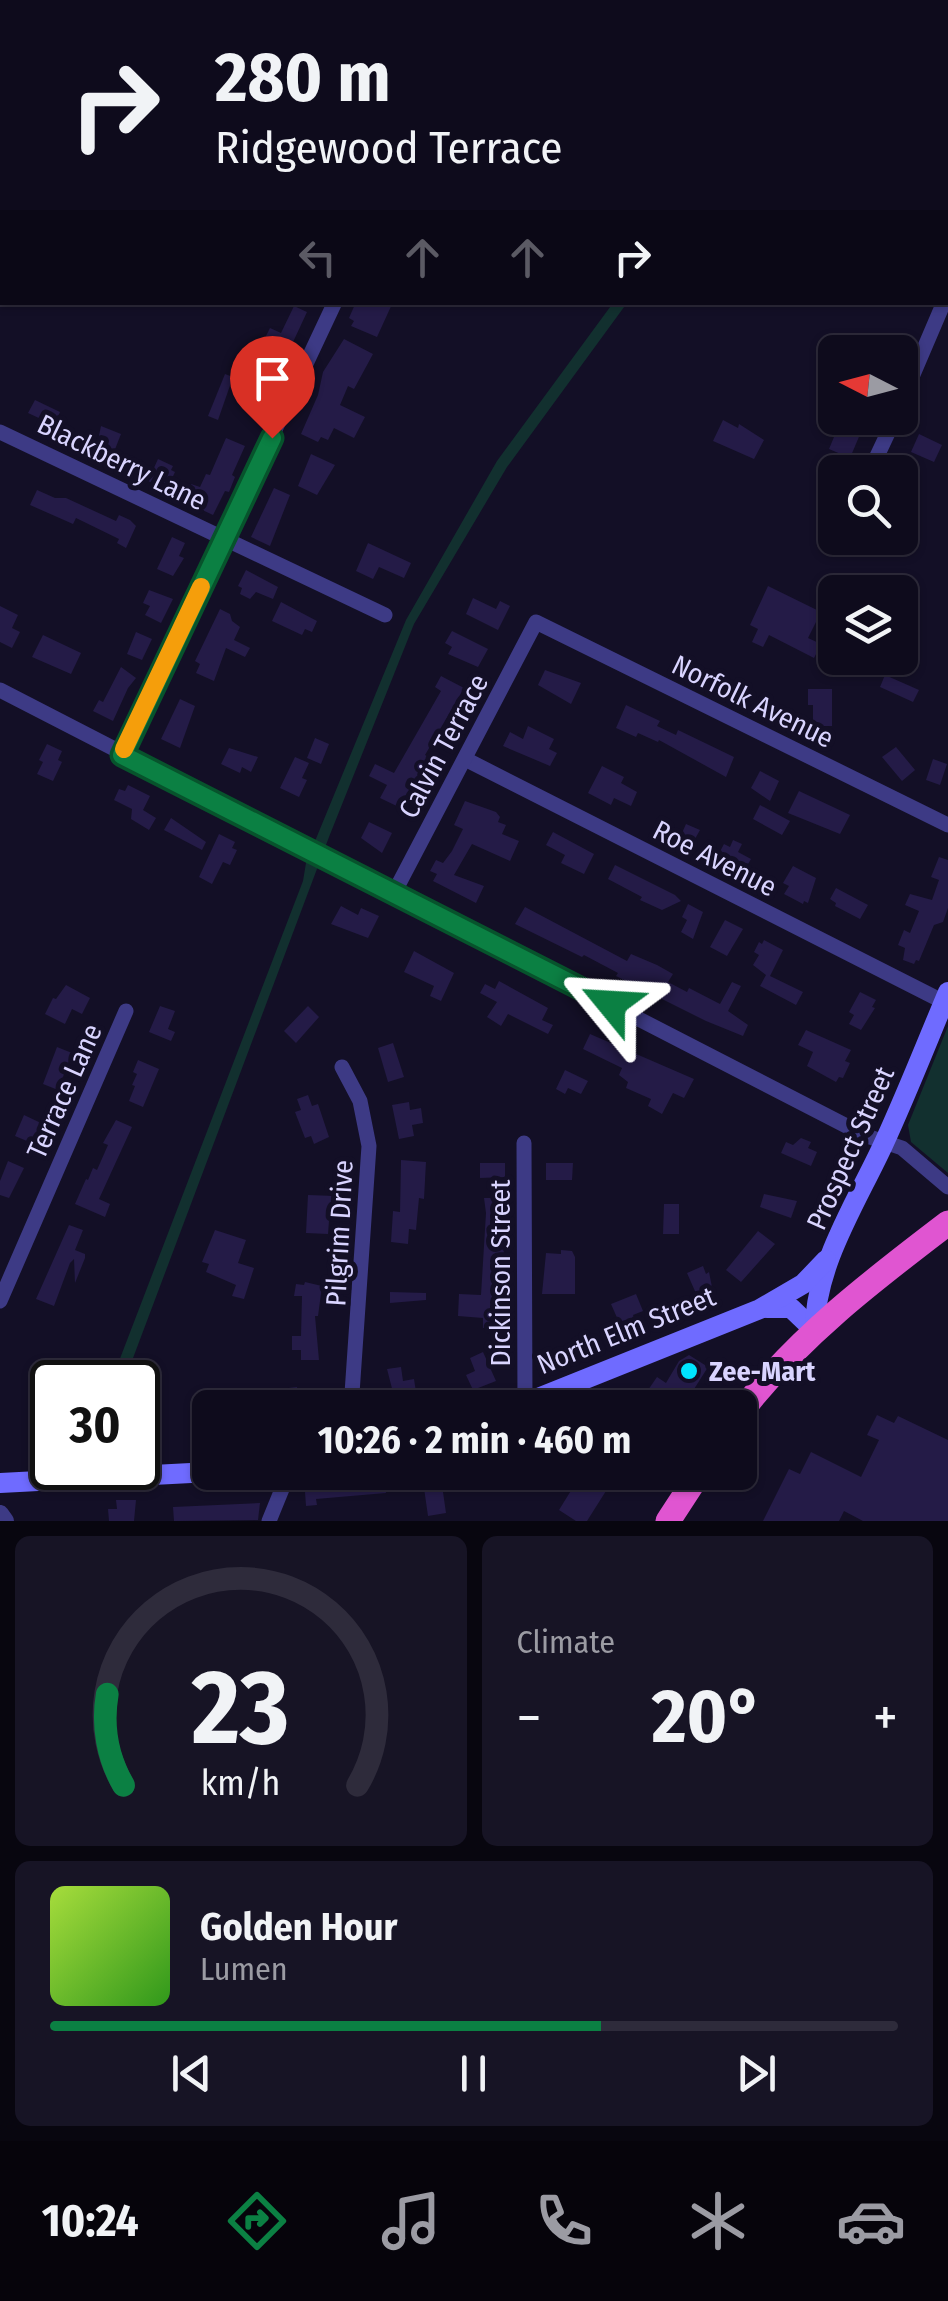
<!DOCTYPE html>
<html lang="en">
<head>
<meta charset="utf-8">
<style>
  body { margin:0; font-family:"Fira Sans Condensed",sans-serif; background:#171425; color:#f1f3f6; height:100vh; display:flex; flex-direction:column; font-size:38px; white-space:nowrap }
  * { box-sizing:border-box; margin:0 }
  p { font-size:32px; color:#9b9ba3 }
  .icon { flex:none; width:55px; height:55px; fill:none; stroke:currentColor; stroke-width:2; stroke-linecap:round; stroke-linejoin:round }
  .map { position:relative; height:1521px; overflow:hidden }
  .side { display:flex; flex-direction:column; gap:15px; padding:15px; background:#08060f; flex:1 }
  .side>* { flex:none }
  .top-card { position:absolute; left:0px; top:0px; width:950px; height:305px; box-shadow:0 2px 8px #0004,0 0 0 2px #2e2b3b; background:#0e0b1c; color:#f1f3f6; overflow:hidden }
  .needle { width:65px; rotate:276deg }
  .buttons { position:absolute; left:818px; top:335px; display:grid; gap:20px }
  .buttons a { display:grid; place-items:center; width:100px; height:100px; border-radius:15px; background:#0e0b1c; box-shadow:0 2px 8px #0004,0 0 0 2px #2e2b3b; font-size:50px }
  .speed { position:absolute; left:30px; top:1360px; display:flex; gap:20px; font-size:50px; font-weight:700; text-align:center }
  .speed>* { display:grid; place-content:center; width:130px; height:130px; border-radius:50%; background:#0e0b1c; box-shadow:0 2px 8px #0004,0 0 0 2px #2e2b3b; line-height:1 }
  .speed .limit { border:5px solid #111; border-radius:15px; background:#fff; color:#111 }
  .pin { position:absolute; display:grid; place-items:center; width:85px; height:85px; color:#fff; margin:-102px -42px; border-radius:50% 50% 50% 0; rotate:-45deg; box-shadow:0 0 10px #0007 }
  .pin .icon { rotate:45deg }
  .me { position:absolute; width:110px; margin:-55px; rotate:297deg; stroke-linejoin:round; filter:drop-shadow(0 0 8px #0008) }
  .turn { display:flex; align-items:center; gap:35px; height:210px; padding:0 50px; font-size:45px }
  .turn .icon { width:130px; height:130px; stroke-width:2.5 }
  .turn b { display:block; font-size:70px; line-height:85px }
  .lanes { display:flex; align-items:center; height:95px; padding:0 50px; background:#0003; justify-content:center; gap:50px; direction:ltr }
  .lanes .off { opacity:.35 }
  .big { font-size:75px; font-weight:700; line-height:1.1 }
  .side .tile { flex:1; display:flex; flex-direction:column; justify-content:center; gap:15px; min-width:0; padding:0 35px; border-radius:15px; background:#171425 }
  .side .dial { align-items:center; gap:0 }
  .dial svg { height:260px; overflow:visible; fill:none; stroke:#2e2b3b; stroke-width:7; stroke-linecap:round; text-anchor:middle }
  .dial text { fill:#f1f3f6; stroke:none }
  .song { display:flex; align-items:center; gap:30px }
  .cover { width:120px; height:120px; border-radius:15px; background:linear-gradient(135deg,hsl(80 70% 55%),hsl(110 70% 35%)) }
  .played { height:10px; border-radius:5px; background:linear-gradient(90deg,#0b8043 65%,#2e2b3b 65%) }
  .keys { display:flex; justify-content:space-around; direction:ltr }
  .heat { display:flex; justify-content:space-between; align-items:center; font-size:55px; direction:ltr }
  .side .tiles { flex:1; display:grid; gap:15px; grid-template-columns:1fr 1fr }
  .tile:last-child { grid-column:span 2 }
  .trip { position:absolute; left:192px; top:1390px; width:565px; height:100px; border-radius:15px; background:#0e0b1c; box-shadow:0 2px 8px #0004,0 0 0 2px #2e2b3b; font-weight:700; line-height:100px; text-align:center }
  .tabs { display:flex; height:160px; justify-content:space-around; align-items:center; background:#06040b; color:#9b9ba3 }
  .tabs .icon { width:70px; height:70px }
  .tabs .on { color:#0b8043 }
  .tabs b { font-size:45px; color:#f1f3f6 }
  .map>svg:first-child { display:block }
  .green { fill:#12302f }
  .building { fill:#241b47 }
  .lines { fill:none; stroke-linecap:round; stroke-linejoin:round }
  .minor { stroke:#3d3a85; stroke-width:15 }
  .tertiary { stroke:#3d3a85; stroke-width:18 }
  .secondary { stroke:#6f6bff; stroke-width:20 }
  .trunk { stroke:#e055d1; stroke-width:25 }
  .route-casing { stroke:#07532c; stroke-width:25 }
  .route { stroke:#0b8043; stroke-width:18 }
  .slow { stroke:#f59e0b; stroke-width:18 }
  .poi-dot { fill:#00e5ff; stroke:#130f26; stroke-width:4 }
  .labels { text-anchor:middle; stroke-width:10; stroke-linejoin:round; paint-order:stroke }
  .street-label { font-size:28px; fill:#d9d4ff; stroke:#130f26 }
  .poi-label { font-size:28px; font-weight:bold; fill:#d9d4ff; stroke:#130f26; text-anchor:start }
</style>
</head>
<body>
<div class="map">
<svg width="948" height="1521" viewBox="0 0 948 1521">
  <rect width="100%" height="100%" fill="#130f26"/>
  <!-- green -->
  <g class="green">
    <path d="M613,303H627L507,467L414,624L329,837L124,1382H111L303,881L306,863L406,620L497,461Z"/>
    <path d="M948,1026V1173L911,1142L908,1125Z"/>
  </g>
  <!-- building -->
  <g class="building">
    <path d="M356,302H393L377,337L351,326L354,321L349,318Z"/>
    <path d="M294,306L307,312L261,411L241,399L260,365L267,347L262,344L270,328L281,333Z"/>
    <path d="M344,339L373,354L354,389L348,386L340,405L365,417L354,438L334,428L328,440L321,437L318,442L301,434L318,395L323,372Z"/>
    <path d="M225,374L233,377L218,420L208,416Z"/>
    <path d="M35,400L60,412L54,425L28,413Z"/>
    <path d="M723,420L738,428L739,424L764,440L754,459L713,441Z"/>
    <path d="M850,423L858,427L857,430L861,432L850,458L829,449L839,425L847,428Z"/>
    <path d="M101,426L121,434L112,457L96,450Z"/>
    <path d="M919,434L942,445L934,462L911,452Z"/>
    <path d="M226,438L245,446L232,475L235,477L229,492L225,491L213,515L196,507L199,501L186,495L191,484L200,487L206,474L210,475Z"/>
    <path d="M311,454L335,465L317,495L298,486Z"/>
    <path d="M158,459L173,466L171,470L175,472L167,489L148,481Z"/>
    <path d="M274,488L290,495L270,546L251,537Z"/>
    <path d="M37,490L55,498H66L116,521L119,515L130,520L136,526L126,548L117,543L119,539L76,518L73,524L30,505Z"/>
    <path d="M172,537L185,543L179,556L184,558L173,576L157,569Z"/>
    <path d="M368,543L411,563L404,578L379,567L373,579L356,571Z"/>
    <path d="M246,570L278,587L273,599L256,592L250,599L240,594L242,588L238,586Z"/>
    <path d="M768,586L821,612L808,638L821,644L814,658L769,635L763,647L752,642L758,629L750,625Z"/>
    <path d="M149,590L173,599L161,623L145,615L150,606L143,603Z"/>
    <path d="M473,598L496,609L500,601L510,606L498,630L466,614Z"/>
    <path d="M281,602L317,621L312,632L305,629L302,635L272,621Z"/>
    <path d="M0,606L18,615L12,628L20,632L12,648L0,642Z"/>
    <path d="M220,609L230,614L232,621L240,627L234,640L250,648L245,657L226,648L214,681L196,673L200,664L195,661Z"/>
    <path d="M452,631L488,649L478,667L448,654L452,647L445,643Z"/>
    <path d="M136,632L152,639L142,660L127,654Z"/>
    <path d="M43,635L81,653L71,674L32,657Z"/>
    <path d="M121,667L136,678L128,688L113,721L93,711L99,700L103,702Z"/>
    <path d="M545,670L581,683L571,704L538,685Z"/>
    <path d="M885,675L919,690L913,702L880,687Z"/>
    <path d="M441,676L464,688L425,755L430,758L405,810L380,798L387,785L369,776L375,764L394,773L441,691L435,687Z"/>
    <path d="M808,689H832V726H813V705H808Z"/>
    <path d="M180,699L195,706L180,748L161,739Z"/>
    <path d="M626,705L660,721L657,726L676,735L678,730L734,757L726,777L659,740L658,742L638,733L636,737L616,728Z"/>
    <path d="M528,726L554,739L549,749L557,753L550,766L503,746L510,732L523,739Z"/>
    <path d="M315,738L329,744L321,764L307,758Z"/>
    <path d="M47,744L62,751L58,760L62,762L53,781L37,774L43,762L39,760Z"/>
    <path d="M896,747L915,770L902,781L882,757Z"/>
    <path d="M229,748L258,757L251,772L242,767L240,773L221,764Z"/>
    <path d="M295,757L309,763L302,778L307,780L299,797L280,788Z"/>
    <path d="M933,759L947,764L940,785L926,780Z"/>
    <path d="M602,766L624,777L621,783L637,792L631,806L614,798L611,805L588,793Z"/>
    <path d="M760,771L779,781L770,801L751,788Z"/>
    <path d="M128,785L150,796L143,810L156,818L149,830L131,819L132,809L114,800L119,789L125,791Z"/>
    <path d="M799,791L850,815L840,834L788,813Z"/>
    <path d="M465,801L496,812L500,817L498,822L506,825L502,834L519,841L510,861L472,844L454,875L484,886L476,903L433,881L437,874L430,871L436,860L443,863L452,851L463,829L454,825Z"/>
    <path d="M760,805L790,821L782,835L753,819Z"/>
    <path d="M171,818L206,842L202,850L164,830Z"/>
    <path d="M369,822L392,833L382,853L361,838Z"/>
    <path d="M686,824L700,830L691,846L672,840L677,830L682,833Z"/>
    <path d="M553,832L594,854L584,874L561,863L565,855L546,845Z"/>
    <path d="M219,834L235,842L232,848L237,850L230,865L223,862L212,884L199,877Z"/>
    <path d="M733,840L742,844L738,852L751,859L744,871L716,859L724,844L730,847Z"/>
    <path d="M939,857L948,860V908L943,922L934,925L919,961L916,960L914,964L903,960L905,948L898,945L904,930L910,933L919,911L905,905L910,894L932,900L939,880L931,877Z"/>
    <path d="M615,865L675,895L681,901L662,910L640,900L642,897L608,879Z"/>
    <path d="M793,866L816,878L808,903L804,901L803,904L784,894L789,886L783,883Z"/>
    <path d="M836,888L868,905L860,919L835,906L836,903L830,899Z"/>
    <path d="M688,904L703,912L693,939L681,932L687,920L682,917Z"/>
    <path d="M341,906L358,915L361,908L379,916L368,938L331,924Z"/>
    <path d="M525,907L627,961L631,954L657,965L673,974L668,982L687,992L689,988L720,1004L732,982L741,986L728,1011L748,1025L743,1036L706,1021L616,976L618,973L584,955L582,957L515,924Z"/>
    <path d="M725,920L743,929L727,956L710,947Z"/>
    <path d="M764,940L783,950L770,976L803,992L796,1005L760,986L766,975L753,965L759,955L754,952L759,942L762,944Z"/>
    <path d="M414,951L454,973L441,1001L430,996L434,986L404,972Z"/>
    <path d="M499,981L548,1008L542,1020L553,1025L548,1034L508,1014L501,1026L487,1017L497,1002L480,993L485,984L495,989Z"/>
    <path d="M66,985L90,998L82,1014L72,1009L65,1024L45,1014L53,998L56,999Z"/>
    <path d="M860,992L876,1000L872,1007L875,1008L861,1030L849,1024L854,1015L849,1012Z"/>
    <path d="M160,1006L175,1011L168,1029L175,1032L171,1041L149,1032Z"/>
    <path d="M308,1006L319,1017L296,1043L284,1031Z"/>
    <path d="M806,1030L851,1050L845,1061L850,1063L843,1078L839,1077L836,1082L807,1066L813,1052L798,1045Z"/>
    <path d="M590,1034L694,1079L684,1098L673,1093L662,1114L648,1106L651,1099L626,1088L628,1082L619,1075L622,1068L583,1049Z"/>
    <path d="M393,1043L404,1077L388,1082L378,1048Z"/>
    <path d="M57,1047L72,1053L58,1090L43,1084Z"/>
    <path d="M138,1060L159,1069L143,1107L129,1101L135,1086L132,1085L137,1074L133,1072Z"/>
    <path d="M565,1070L588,1081L581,1094L568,1088L565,1094L556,1089Z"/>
    <path d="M308,1095L312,1106L318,1104L329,1137L314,1144L311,1136L305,1138L295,1112L301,1110L297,1099Z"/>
    <path d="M409,1102L410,1110L421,1108L423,1123L412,1125L414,1136L399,1139L392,1105Z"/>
    <path d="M24,1115L43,1124L34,1144L15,1136Z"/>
    <path d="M116,1120L132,1127L99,1199L110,1204L105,1217L75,1204L86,1179L88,1180L93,1168L97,1170L108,1145L103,1143Z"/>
    <path d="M801,1138L811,1142L808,1148L817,1152L811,1166L781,1153L786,1142L793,1145Z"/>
    <path d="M401,1160L426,1162L424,1199L419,1198L416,1230L409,1229L408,1244L391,1242L393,1211L400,1212Z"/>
    <path d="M8,1161L24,1168L9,1198L0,1195V1181Z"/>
    <path d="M480,1163H505V1177L480,1178Z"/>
    <path d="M546,1163H573L572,1180H546Z"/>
    <path d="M764,1194L797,1201L791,1218L760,1207Z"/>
    <path d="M308,1195L335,1196L334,1207H330L328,1234L306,1233Z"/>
    <path d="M484,1198H503L505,1328H483V1318L458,1316L459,1294L481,1295L486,1213Z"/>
    <path d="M664,1204H679V1234H663Z"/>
    <path d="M69,1225L83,1230L75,1250L85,1254V1258L75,1283L74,1259L70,1263L54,1306L36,1299Z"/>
    <path d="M215,1230L246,1240L238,1263L254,1268L244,1299L232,1296L236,1285L206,1272L209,1264L202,1262Z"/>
    <path d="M758,1231L775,1244L741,1282L726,1270Z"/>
    <path d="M561,1250L572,1251L575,1257V1294H542L546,1253L561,1254Z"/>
    <path d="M703,1266L706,1274L709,1272L713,1292L698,1298L687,1273Z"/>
    <path d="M305,1282L322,1286L318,1316H315L319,1360H301V1350H292V1336H301L302,1296H294L296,1284L304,1285Z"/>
    <path d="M390,1292L426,1293V1300L390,1303Z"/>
    <path d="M636,1294L643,1311L633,1315L636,1323L622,1329L611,1304Z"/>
    <path d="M483,1352L496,1381L473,1390L466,1375L475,1371L470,1358Z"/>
    <path d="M689,1355L708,1367L689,1397L695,1401L691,1408H643L650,1396L646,1393L657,1377L666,1383L679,1361Z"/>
    <path d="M401,1367L403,1381L414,1379L418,1405L397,1408L387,1369Z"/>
    <path d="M36,1368L54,1371L48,1425L45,1424L43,1433L29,1430Z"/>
    <path d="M297,1387L299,1408L264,1405L265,1394L272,1395V1390Z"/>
    <path d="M877,1415L894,1423L898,1416L948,1440V1521H863L844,1511L839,1521H763L789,1469L800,1474L811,1452L861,1477L879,1440L867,1435Z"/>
    <path d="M155,1429L156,1449L140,1448L139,1430Z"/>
    <path d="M383,1472L386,1493L316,1499L317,1505L306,1506L305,1492L315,1491L314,1480L333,1478L334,1484L356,1482L355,1475Z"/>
    <path d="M589,1472H637L625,1492L611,1483L587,1521H576L559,1510L580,1476L585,1479Z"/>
    <path d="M442,1485L446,1513L428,1516L424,1488Z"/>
    <path d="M116,1500H136L134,1521H109L108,1509H117Z"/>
    <path d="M260,1503L258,1520L174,1521L173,1507Z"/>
  </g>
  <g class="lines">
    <!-- minor -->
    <g class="minor">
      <path d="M900,405L944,302"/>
      <path d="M0,432L385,615"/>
      <path d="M870,471L895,418"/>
      <path d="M0,690L864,1135L902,1148L948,1187"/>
      <path d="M122,755L335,302"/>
      <path d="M465,759L944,1002"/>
      <path d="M394,893L536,622L948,825"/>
      <path d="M342,1067L360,1101L369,1146L351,1408"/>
      <path d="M524,1143L525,1403"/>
      <path d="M0,1301L126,1011"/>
      <path d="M269,1521L289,1472"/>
    </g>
    <!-- tertiary -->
    <g class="tertiary">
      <path d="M379,0L385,2"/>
      <path d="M0,1514L5,1521"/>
    </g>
    <!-- secondary -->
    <g class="secondary">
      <path d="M767,1308H791L815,1331"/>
      <path d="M815,1331C814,1266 858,1200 884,1143C907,1093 927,1042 948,992"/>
      <path d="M513,1408L760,1309L803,1284L826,1260"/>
      <path d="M0,1483L210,1472"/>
    </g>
    <!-- trunk -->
    <g class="trunk">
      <path d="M740,1413C797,1338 873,1280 948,1223"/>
      <path d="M668,1521L700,1472"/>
    </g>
  </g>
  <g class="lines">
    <defs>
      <path id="route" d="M272,438L122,755L611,1004"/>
    </defs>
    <!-- route casing -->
    <use href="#route" class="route-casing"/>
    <!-- route -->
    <use href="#route" class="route"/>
    <!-- slow -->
    <path class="slow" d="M124,749L201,587"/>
  </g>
  <!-- markers -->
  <circle class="poi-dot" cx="689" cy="1371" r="10"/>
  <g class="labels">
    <!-- street labels -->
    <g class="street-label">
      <text transform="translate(122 462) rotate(26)" y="10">Blackberry Lane</text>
      <text transform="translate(753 701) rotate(26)" y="10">Norfolk Avenue</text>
      <text transform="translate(443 746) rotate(-62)" y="10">Calvin Terrace</text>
      <text transform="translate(715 858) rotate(27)" y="10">Roe Avenue</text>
      <text transform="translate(64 1091) rotate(-66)" y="10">Terrace Lane</text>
      <text transform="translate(850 1148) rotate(-66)" y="10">Prospect Street</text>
      <text transform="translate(339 1233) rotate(-87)" y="10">Pilgrim Drive</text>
      <text transform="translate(500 1273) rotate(-90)" y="10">Dickinson Street</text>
      <text transform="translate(626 1330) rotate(-22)" y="10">North Elm Street</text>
    </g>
    <!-- poi labels -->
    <g class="poi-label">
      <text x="709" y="1381">Zee-Mart</text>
    </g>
  </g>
</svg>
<div class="buttons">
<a><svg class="needle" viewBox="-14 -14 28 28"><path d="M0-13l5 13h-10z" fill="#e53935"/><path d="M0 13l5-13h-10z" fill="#9b9ba3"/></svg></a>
<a><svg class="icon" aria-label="search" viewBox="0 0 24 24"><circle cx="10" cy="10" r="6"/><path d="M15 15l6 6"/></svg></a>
<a><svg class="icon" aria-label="layers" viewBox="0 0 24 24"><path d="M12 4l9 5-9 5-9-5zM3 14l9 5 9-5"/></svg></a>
</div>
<div class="speed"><div class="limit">30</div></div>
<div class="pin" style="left:272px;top:438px;background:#d93025"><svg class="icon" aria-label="arrive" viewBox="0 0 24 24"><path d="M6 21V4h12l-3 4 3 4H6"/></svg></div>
<svg class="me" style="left:611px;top:1004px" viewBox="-20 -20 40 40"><path d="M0-17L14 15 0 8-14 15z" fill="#0b8043" stroke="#fff" stroke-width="4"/></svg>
<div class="trip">10:26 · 2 min · 460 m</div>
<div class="top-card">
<div class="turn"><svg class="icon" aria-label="right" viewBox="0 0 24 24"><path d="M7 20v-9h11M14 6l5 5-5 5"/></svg><div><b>280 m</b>Ridgewood Terrace</div></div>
<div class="lanes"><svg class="icon off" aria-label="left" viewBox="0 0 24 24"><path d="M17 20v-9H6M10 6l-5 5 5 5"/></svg><svg class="icon off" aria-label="ahead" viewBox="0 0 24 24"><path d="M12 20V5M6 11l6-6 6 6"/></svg><svg class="icon off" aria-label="ahead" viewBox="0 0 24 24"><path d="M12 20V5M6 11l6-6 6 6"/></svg><svg class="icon" aria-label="right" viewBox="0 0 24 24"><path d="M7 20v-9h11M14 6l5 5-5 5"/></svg></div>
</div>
</div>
<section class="side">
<div class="tiles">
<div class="tile dial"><svg viewBox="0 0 100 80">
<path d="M14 69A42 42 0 1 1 86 69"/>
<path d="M14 69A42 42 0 0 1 9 41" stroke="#0b8043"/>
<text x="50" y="56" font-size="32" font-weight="700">23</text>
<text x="50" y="72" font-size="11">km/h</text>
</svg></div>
<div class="tile"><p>Climate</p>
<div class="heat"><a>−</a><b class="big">20°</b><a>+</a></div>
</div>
<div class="tile">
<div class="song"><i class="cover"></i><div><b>Golden Hour</b><p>Lumen</p></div></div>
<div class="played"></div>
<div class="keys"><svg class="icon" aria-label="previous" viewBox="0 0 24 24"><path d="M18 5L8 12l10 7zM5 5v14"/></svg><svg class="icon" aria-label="pause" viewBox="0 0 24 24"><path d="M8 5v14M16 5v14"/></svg><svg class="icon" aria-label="next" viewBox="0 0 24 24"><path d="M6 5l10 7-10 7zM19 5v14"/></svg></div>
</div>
</div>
</section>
<nav class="tabs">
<b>10:24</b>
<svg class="icon on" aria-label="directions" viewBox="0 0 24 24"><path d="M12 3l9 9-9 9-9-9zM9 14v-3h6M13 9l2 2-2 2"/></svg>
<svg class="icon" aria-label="music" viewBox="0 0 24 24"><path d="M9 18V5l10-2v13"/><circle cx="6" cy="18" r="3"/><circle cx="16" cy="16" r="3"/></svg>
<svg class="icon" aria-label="phone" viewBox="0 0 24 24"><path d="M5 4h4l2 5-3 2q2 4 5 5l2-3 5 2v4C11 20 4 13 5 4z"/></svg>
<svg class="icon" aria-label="climate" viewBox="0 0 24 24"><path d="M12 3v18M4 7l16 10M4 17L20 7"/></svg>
<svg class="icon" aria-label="car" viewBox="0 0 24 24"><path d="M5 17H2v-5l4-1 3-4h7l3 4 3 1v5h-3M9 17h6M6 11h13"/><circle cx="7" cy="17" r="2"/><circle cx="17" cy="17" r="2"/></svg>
</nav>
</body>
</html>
